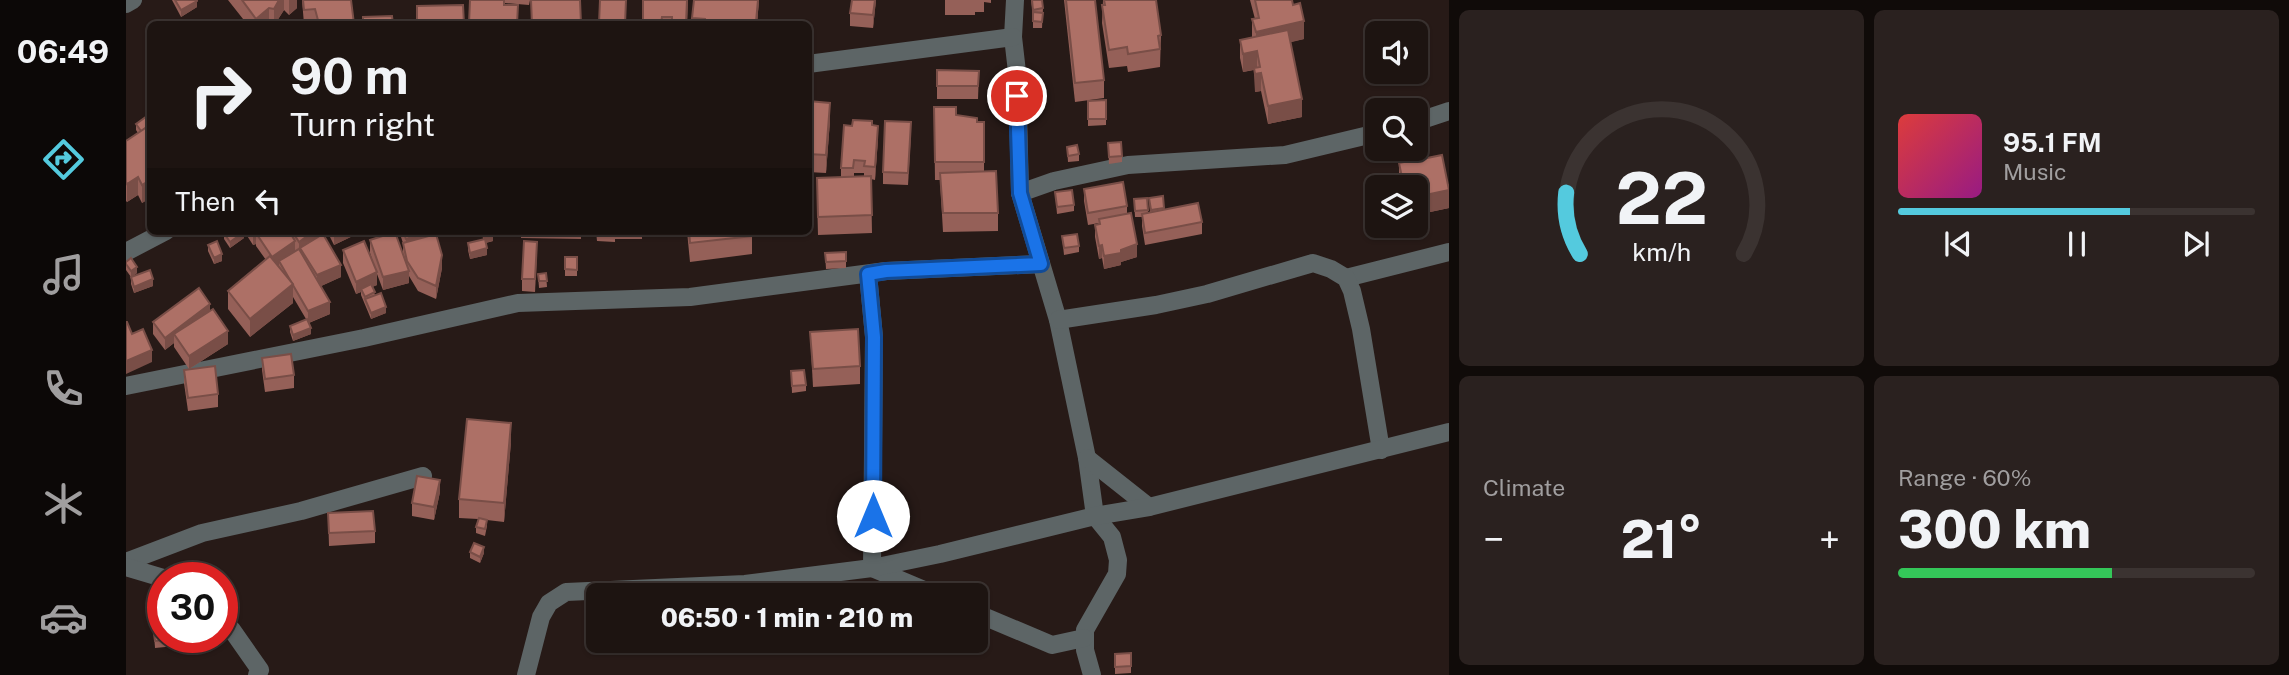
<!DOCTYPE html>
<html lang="en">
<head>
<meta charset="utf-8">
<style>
  body { margin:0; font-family:"Public Sans",sans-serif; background:#2a211f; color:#f1f3f6; height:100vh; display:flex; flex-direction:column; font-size:26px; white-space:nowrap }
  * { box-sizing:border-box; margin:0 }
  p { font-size:23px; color:#a09e9f }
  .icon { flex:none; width:38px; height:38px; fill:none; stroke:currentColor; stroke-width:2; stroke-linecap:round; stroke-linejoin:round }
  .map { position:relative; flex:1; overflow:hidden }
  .drawer { display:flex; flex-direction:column; gap:10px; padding:10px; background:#100b09; width:840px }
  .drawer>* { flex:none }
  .banner { position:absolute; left:21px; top:21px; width:665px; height:214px; border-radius:10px; box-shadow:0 2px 5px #0004,0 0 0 2px #3b3331; background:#1d1411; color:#f1f3f6; overflow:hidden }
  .fabs { position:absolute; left:1239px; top:21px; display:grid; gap:14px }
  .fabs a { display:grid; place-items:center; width:63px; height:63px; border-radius:10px; background:#1d1411; box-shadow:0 2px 5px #0004,0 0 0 2px #3b3331; font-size:35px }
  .speed { position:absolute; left:21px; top:562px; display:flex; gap:14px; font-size:35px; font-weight:700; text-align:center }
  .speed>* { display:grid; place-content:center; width:91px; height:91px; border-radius:50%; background:#1d1411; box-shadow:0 2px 5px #0004,0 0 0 2px #3b3331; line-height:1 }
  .speed .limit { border:10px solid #d22; background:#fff; color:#111 }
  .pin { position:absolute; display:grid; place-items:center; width:60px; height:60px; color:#fff; margin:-30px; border:4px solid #fff; border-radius:50%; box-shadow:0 2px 7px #0007 }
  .me { position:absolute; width:77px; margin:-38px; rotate:0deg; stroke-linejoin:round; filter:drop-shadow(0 0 5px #0008) }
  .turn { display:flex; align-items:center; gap:24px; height:147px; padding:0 28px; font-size:32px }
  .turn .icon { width:91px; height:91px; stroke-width:2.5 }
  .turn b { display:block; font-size:49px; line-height:60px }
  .then { display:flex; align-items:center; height:66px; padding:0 28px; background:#0003; gap:14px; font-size:26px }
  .big { font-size:52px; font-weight:800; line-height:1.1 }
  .drawer .card { flex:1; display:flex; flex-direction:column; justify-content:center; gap:10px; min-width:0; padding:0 24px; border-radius:10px; background:#2a211f }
  .drawer .dial { align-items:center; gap:0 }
  .dial svg { height:182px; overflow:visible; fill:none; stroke:#3b3331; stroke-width:7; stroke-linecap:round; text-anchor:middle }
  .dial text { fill:#f1f3f6; stroke:none }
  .song { display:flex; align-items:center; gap:21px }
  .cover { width:84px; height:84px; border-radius:10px; background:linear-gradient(135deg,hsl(0 70% 55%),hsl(310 70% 35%)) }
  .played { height:7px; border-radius:4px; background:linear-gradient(90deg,#54cade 65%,#3b3331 65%) }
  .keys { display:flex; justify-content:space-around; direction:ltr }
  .heat { display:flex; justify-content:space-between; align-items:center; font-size:38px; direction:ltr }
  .charge { height:10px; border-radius:5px; background:linear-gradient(90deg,#34c759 60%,#3b3331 0) }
  .drawer .tiles { flex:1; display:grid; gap:10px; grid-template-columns:repeat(2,1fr) }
  .trip { position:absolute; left:460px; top:583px; width:402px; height:70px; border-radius:10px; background:#1d1411; box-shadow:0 2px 5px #0004,0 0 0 2px #3b3331; font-weight:800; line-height:70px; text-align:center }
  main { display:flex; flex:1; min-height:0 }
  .menu { display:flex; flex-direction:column; width:126px; justify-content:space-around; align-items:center; background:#0c0807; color:#a09e9f }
  .menu .icon { width:49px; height:49px }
  .menu .current { color:#54cade }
  .menu b { font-size:32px; color:#f1f3f6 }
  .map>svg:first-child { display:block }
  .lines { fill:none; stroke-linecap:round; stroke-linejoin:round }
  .street { stroke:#5d6566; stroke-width:18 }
  .wall { fill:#956058; fill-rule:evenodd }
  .shaded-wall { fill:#794e47 }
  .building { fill:#ad7066; stroke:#794e47; stroke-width:2 }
  .route-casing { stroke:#114b97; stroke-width:18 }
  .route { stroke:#1a73e8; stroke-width:12 }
</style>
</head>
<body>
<main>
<nav class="menu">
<b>06:49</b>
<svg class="icon current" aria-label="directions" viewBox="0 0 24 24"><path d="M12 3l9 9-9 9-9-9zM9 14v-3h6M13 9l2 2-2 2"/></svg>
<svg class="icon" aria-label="music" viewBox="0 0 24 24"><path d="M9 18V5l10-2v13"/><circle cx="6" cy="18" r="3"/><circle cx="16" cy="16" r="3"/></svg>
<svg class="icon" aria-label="phone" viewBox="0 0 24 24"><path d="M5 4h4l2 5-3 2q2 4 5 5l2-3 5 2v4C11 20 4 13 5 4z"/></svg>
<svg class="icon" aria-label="climate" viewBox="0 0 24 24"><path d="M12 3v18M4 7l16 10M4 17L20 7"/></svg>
<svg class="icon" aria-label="car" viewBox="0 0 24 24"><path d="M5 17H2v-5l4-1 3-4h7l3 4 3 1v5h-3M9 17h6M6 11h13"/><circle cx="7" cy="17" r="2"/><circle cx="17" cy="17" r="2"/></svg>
</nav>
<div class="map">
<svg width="1323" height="675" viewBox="0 0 1323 675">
  <rect width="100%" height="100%" fill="#271a17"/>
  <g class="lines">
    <!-- street -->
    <g class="street">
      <path d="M889,0L887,37L891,72L894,193L932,320L961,458L969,516L986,537L992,560L991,574L959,630V650L966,675"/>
      <path d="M0,4L7,0"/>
      <path d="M682,64L887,37"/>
      <path d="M1290,122L1323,111"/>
      <path d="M894,193L928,181L1002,165L1159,155L1251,133"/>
      <path d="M0,252L40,231"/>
      <path d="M742,274L748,337L746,568L810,595"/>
      <path d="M1220,278L1323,252"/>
      <path d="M932,320L1030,305L1081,294L1187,263L1205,269L1220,278L1226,291L1235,329L1255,450"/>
      <path d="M0,386L238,338L392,303L564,297L760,271L915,264"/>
      <path d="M961,458L1023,507"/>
      <path d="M0,562L76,533L175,511L297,476"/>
      <path d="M0,567L37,578"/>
      <path d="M850,613L926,645L958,638"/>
      <path d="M96,621L106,630L134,670L131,675"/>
      <path d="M400,675L415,617L423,603L440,592L619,584L746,568L814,554L969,516L1023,507L1323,432"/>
    </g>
  </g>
  <!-- wall -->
  <g class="wall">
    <path d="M46,0H71V7L55,17Z"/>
    <path d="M102,0H171V8L163,15L158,10L149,24H121Z"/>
    <path d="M176,0H225L228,24H178Z"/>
    <path d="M344,0H404L403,5Z"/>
    <path d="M516,0H562L561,24H517Z"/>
    <path d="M633,0L631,24H566V18Z"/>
    <path d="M726,0H750L747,28L724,26V13Z"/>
    <path d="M819,0H865V3L858,2V12H849V15H819Z"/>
    <path d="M905,0H916L917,8L916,28H907V14Z"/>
    <path d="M938,0H969L978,80V98L949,102Z"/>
    <path d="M977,0H1018L1035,35L1034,67L1002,72L1001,66L983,68L976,23Z"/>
    <path d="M1124,0H1166L1178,39L1164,42L1176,117L1142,124L1135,91L1129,92L1128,70L1117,72L1114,58V40L1126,37V19H1129Z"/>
    <path d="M811,70L853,71L852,99H811Z"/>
    <path d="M980,100V125L962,126V101Z"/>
    <path d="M682,101L704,121L700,173L682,172Z"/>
    <path d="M808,107L851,122H858V172L872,213V231L817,232L814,180H809Z"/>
    <path d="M24,114V198L16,203L12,195L1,202L0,201V141L12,133L10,130V124Z"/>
    <path d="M746,125L752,138L749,180L745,179L746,233L692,235L691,196L715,177V168L726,126ZM728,173H738V176H728Z"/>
    <path d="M785,134L782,185L757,184V172Z"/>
    <path d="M982,143L996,156V162L983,164Z"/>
    <path d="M941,147L953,154V161L942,162Z"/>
    <path d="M1281,151L1323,185V208L1290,215V187H1274L1273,181V163L1281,161Z"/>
    <path d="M682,181L683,234H634V231H682Z"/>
    <path d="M958,189L1001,206V214L1011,257L995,262V265L978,269L976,258L973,259L969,237V225L973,223L962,225L958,201Z"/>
    <path d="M929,192L948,205V211L931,214Z"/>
    <path d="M1037,196L1038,209L1076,222V234L1019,245L1016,226V217H1009L1008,199L1021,198L1022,213L1024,212L1023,198Z"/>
    <path d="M118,231H200V235L198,236L215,277L195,286L204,314L183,323L185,334L167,341L164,332V326L180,319L167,297V303L124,337L102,309V291L140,260L130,246V244L127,245Z"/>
    <path d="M201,231H233V233L208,245Z"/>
    <path d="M273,231H305V235L316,268L310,299L292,291L283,276V283L257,290L251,274V285L246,287L249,295L260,313L245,319L235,295V292L230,294L217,263V250L248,265L244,253V240L277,255V243Z"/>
    <path d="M356,231H366L367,241L360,243L361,255L344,259L342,250V243L357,239Z"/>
    <path d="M395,231H455V239L395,238Z"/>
    <path d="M470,231H516V239H489V242L471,241Z"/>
    <path d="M561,231H626V254L564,262Z"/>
    <path d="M98,233L118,238L104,248L98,239Z"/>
    <path d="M936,236L953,246V252L938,255Z"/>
    <path d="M82,245L96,261L88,264L82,251Z"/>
    <path d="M699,253L720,261V268L700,269Z"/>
    <path d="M411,254L409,292L396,291V279Z"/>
    <rect x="439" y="257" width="12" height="19"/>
    <path d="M0,262L11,273L5,277L27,286L8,293L5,284V277L0,270Z"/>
    <path d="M420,273L421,287L413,288L412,274Z"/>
    <path d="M27,322L102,344L63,369L48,347V343L39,350L27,334Z"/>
    <path d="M684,332L734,366V384L687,387Z"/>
    <path d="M136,358L168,375V388L139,392L136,370Z"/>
    <path d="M58,370L92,394V407L62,411L58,383Z"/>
    <path d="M665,371L680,385V391L666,393Z"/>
    <path d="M385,442L378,522L361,520V526L359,536L350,533V527L352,519L333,518V499Z"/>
    <path d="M314,492L308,520L286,516V503Z"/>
    <path d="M202,513L249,531V543L203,546Z"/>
    <path d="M344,552L358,553L354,563L344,558Z"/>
    <path d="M28,634L60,637V645L29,648Z"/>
    <path d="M66,637H93V641L66,643Z"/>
    <path d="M1005,653V673L989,674V654Z"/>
  </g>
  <!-- shaded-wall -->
  <g class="shaded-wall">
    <path d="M153,0H158V10L149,24H148V9Z"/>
    <path d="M163,0H171V8L163,15Z"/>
    <path d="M632,0H633L631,24H630Z"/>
    <path d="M749,0H750L747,28V15Z"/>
    <path d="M71,1V7L55,17V10Z"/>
    <path d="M143,8V24H130V19Z"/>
    <path d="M1178,21V39L1130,51V32Z"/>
    <path d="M1131,51V69L1117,72V54Z"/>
    <path d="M1135,73V91L1129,92V74Z"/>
    <path d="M1176,99V117L1142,124V106Z"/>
    <path d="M704,103V121L700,173V155Z"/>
    <path d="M752,126V138L749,180V167Z"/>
    <path d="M12,177V195L1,202V184Z"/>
    <path d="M24,180V198L16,203V185Z"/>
    <path d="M1323,190V208L1290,215V197Z"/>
    <path d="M130,231H142L130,233V244L127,245V232Z"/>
    <path d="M188,231H200V235L176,252L174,248L173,254V242Z"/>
    <path d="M211,231H233V233L208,245V233Z"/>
    <path d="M305,231V243L280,251V239Z"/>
    <path d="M118,232V238L104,248V242Z"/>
    <path d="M367,235V241L358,243V237Z"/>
    <path d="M169,241V253L153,261V265L146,269V257Z"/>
    <path d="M1011,244V257L995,262V265L978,269V256Z"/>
    <path d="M976,245V258L973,259V246Z"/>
    <path d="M361,248V255L344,259V253Z"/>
    <path d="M96,254V261L88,264V258Z"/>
    <path d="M316,255V268L310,299V286Z"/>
    <path d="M215,265V277L191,288V275Z"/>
    <path d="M11,267V273L5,278V271Z"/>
    <path d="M283,271V283L257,290V277Z"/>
    <path d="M251,272V285L237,291L235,289V292L230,294V282Z"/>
    <path d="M27,279V286L8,293V287Z"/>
    <path d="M167,284V303L124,337V319Z"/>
    <path d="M204,302V314L182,323V311Z"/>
    <path d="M84,304V317L48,334V343L39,350V338Z"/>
    <path d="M260,307V313L245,319V313Z"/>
    <path d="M185,328V334L167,341V335Z"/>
    <path d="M102,331V344L63,369V356Z"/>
    <path d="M26,350V362L0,374V361Z"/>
    <path d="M385,423V442L378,522V503Z"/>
    <path d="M314,480V492L308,520V507Z"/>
    <path d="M358,547V553L354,563V557Z"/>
  </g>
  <!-- building -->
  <g class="building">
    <path d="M49,0H71V1L55,10Z"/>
    <path d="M116,0H153L148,9L143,8L130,19Z"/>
    <path d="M177,0H225L228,24H193L189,9L178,10Z"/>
    <path d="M344,0H378V5H392L391,24H343Z"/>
    <path d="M405,0H454L455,24H406Z"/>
    <path d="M474,0H500L499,24H473Z"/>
    <path d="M517,0H561L560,24H546V17H536L535,24L517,23Z"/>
    <path d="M568,0H632L630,22L614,21V24L579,23V19L566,18Z"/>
    <path d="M726,0H749L747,15L724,13Z"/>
    <path d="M906,0H916L917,8L907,10Z"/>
    <path d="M940,0H969L978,80L949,83Z"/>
    <path d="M978,0H1030L1035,35L1032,36L1034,49L1002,54L1001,47L983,50L976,5H979Z"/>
    <path d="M1129,0H1166L1167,5L1174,3L1178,21L1130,32L1126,19L1133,18Z"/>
    <path d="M337,5L338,24H291V6Z"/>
    <path d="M907,12L917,13L916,22L907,21Z"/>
    <path d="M266,16L267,24H237V17Z"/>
    <path d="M1162,30L1176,99L1142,106L1135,73L1129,74L1128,68L1134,67L1131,51L1117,54L1114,40Z"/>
    <path d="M811,70L853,71L852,86H811Z"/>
    <path d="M980,100V119H962V101Z"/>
    <path d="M682,101L704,103L700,155L682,154Z"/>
    <path d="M808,107H830V115L851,118V122H858V162H809Z"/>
    <path d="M24,114V125L15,131L10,124Z"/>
    <path d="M727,120L746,121V125L752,126L749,167L738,166L739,161L728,160L727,168H715L718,125L726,126Z"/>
    <path d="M759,121L785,122L782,173L757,172Z"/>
    <path d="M24,125V180L16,185L12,177L1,184L0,182V141Z"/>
    <path d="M995,142L996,156L983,157L982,143Z"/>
    <path d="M951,145L953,154L942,156L941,147Z"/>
    <path d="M1299,147L1301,158L1316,155L1323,190L1290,197V187H1278L1273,163L1283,161L1281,151Z"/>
    <path d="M870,171L872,213H817L814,173Z"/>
    <path d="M745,176L746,215L692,217L691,178Z"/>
    <rect x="682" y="181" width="1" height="35"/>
    <path d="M997,182L1001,206L962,213L958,189Z"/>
    <path d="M946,190L948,205L931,207L929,192Z"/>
    <path d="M1037,196L1038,208L1025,210L1023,198Z"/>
    <path d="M1021,198L1022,210L1009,211L1008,199Z"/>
    <path d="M1072,203L1076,222L1019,233L1016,214Z"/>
    <path d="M1005,213L1011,244L995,250V253L978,256L976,245L973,246L969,225L974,224L973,219Z"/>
    <path d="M100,231H117L118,232L104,242L98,233Z"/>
    <path d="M133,231H163L169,241L146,257L130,233Z"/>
    <path d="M166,231H188L173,242Z"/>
    <path d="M277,231H304L280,239Z"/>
    <path d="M357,231H366L367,235L358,237Z"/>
    <path d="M563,231H626V236L564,243Z"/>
    <path d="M269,232L283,271L257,277L244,240Z"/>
    <path d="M197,234L215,265L191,275L174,248Z"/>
    <path d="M310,234L316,255L310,286L292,278L281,261L277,243Z"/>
    <path d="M951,234L953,246L938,248L936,236Z"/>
    <path d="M359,239L361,248L344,253L342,243Z"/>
    <path d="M91,241L96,254L88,258L82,245Z"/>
    <path d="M238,241L251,272L230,282L217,250Z"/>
    <path d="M398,241L411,242L409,279H396Z"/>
    <path d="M173,249L204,302L182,311L153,261Z"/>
    <path d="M720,252V261L700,262L699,253Z"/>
    <path d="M144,256L167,284L124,319L102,291Z"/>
    <path d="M439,257H451V270L439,269Z"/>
    <path d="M5,258L11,267L5,271L0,264V262Z"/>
    <path d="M24,270L27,279L8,287L5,277Z"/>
    <path d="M420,273L421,281H413L412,274Z"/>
    <path d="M245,284L249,292L239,297L235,289Z"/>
    <path d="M73,288L84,304L39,338L27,322Z"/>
    <path d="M255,293L260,307L245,313L239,299Z"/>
    <path d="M87,309L102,331L63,356L48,334Z"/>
    <path d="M181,319L185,328L167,335L164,326Z"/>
    <path d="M0,322H1L6,334L17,329L26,350L0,361Z"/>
    <path d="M732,329L734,366L687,369L684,332Z"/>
    <path d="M165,354L168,375L139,379L136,358Z"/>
    <path d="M89,366L92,394L62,398L58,370Z"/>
    <path d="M678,370L680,385L666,386L665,371Z"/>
    <path d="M341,419L385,423L378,503L333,499Z"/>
    <path d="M291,476L314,480L308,507L286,503Z"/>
    <path d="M247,511L249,531L203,533L202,513Z"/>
    <path d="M353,518L361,520L359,529L350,527Z"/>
    <path d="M348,543L358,547L354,557L344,552Z"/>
    <path d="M37,633V637H60V638L29,641L28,634Z"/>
    <path d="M1005,653V666L989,667V654Z"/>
  </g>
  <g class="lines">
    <defs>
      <path id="route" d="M747,516L748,337L742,274L760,271L915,264L894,193L891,96"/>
    </defs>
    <!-- route casing -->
    <use href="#route" class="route-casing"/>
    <!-- route -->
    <use href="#route" class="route"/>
  </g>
</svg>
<div class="fabs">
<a><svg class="icon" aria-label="sound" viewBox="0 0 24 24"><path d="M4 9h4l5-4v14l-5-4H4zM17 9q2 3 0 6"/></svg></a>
<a><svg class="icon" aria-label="search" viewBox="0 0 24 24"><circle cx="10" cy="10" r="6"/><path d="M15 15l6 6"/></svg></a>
<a><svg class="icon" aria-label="layers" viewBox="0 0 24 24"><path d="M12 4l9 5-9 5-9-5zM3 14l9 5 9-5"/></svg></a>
</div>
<div class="speed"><div class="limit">30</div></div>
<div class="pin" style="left:891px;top:96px;background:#d93025"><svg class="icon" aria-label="arrive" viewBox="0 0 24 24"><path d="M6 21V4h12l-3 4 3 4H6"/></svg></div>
<svg class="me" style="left:747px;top:516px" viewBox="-20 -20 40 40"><circle r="19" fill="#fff"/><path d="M0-13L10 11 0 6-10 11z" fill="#1a73e8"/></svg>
<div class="trip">06:50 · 1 min · 210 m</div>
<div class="banner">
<div class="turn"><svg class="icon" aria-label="right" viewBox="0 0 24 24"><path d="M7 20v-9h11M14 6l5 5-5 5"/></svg><div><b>90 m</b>Turn right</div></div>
<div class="then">Then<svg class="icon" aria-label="left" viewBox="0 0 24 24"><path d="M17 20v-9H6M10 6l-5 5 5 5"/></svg></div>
</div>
</div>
<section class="drawer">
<div class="tiles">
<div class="card dial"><svg viewBox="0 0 100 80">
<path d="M14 69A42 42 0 1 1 86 69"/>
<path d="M14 69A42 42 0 0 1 8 42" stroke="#54cade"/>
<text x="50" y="56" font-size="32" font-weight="700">22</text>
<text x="50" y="72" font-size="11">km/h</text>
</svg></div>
<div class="card">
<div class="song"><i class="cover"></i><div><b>95.1 FM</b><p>Music</p></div></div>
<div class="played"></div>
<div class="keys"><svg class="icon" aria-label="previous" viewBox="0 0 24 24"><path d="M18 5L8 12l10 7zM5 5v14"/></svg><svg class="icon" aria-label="pause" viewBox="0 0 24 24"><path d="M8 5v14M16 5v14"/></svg><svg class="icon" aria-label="next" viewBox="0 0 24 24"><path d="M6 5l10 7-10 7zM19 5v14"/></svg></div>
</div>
<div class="card"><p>Climate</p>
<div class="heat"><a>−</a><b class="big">21°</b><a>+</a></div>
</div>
<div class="card"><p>Range · 60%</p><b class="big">300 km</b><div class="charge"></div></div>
</div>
</section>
</main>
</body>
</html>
